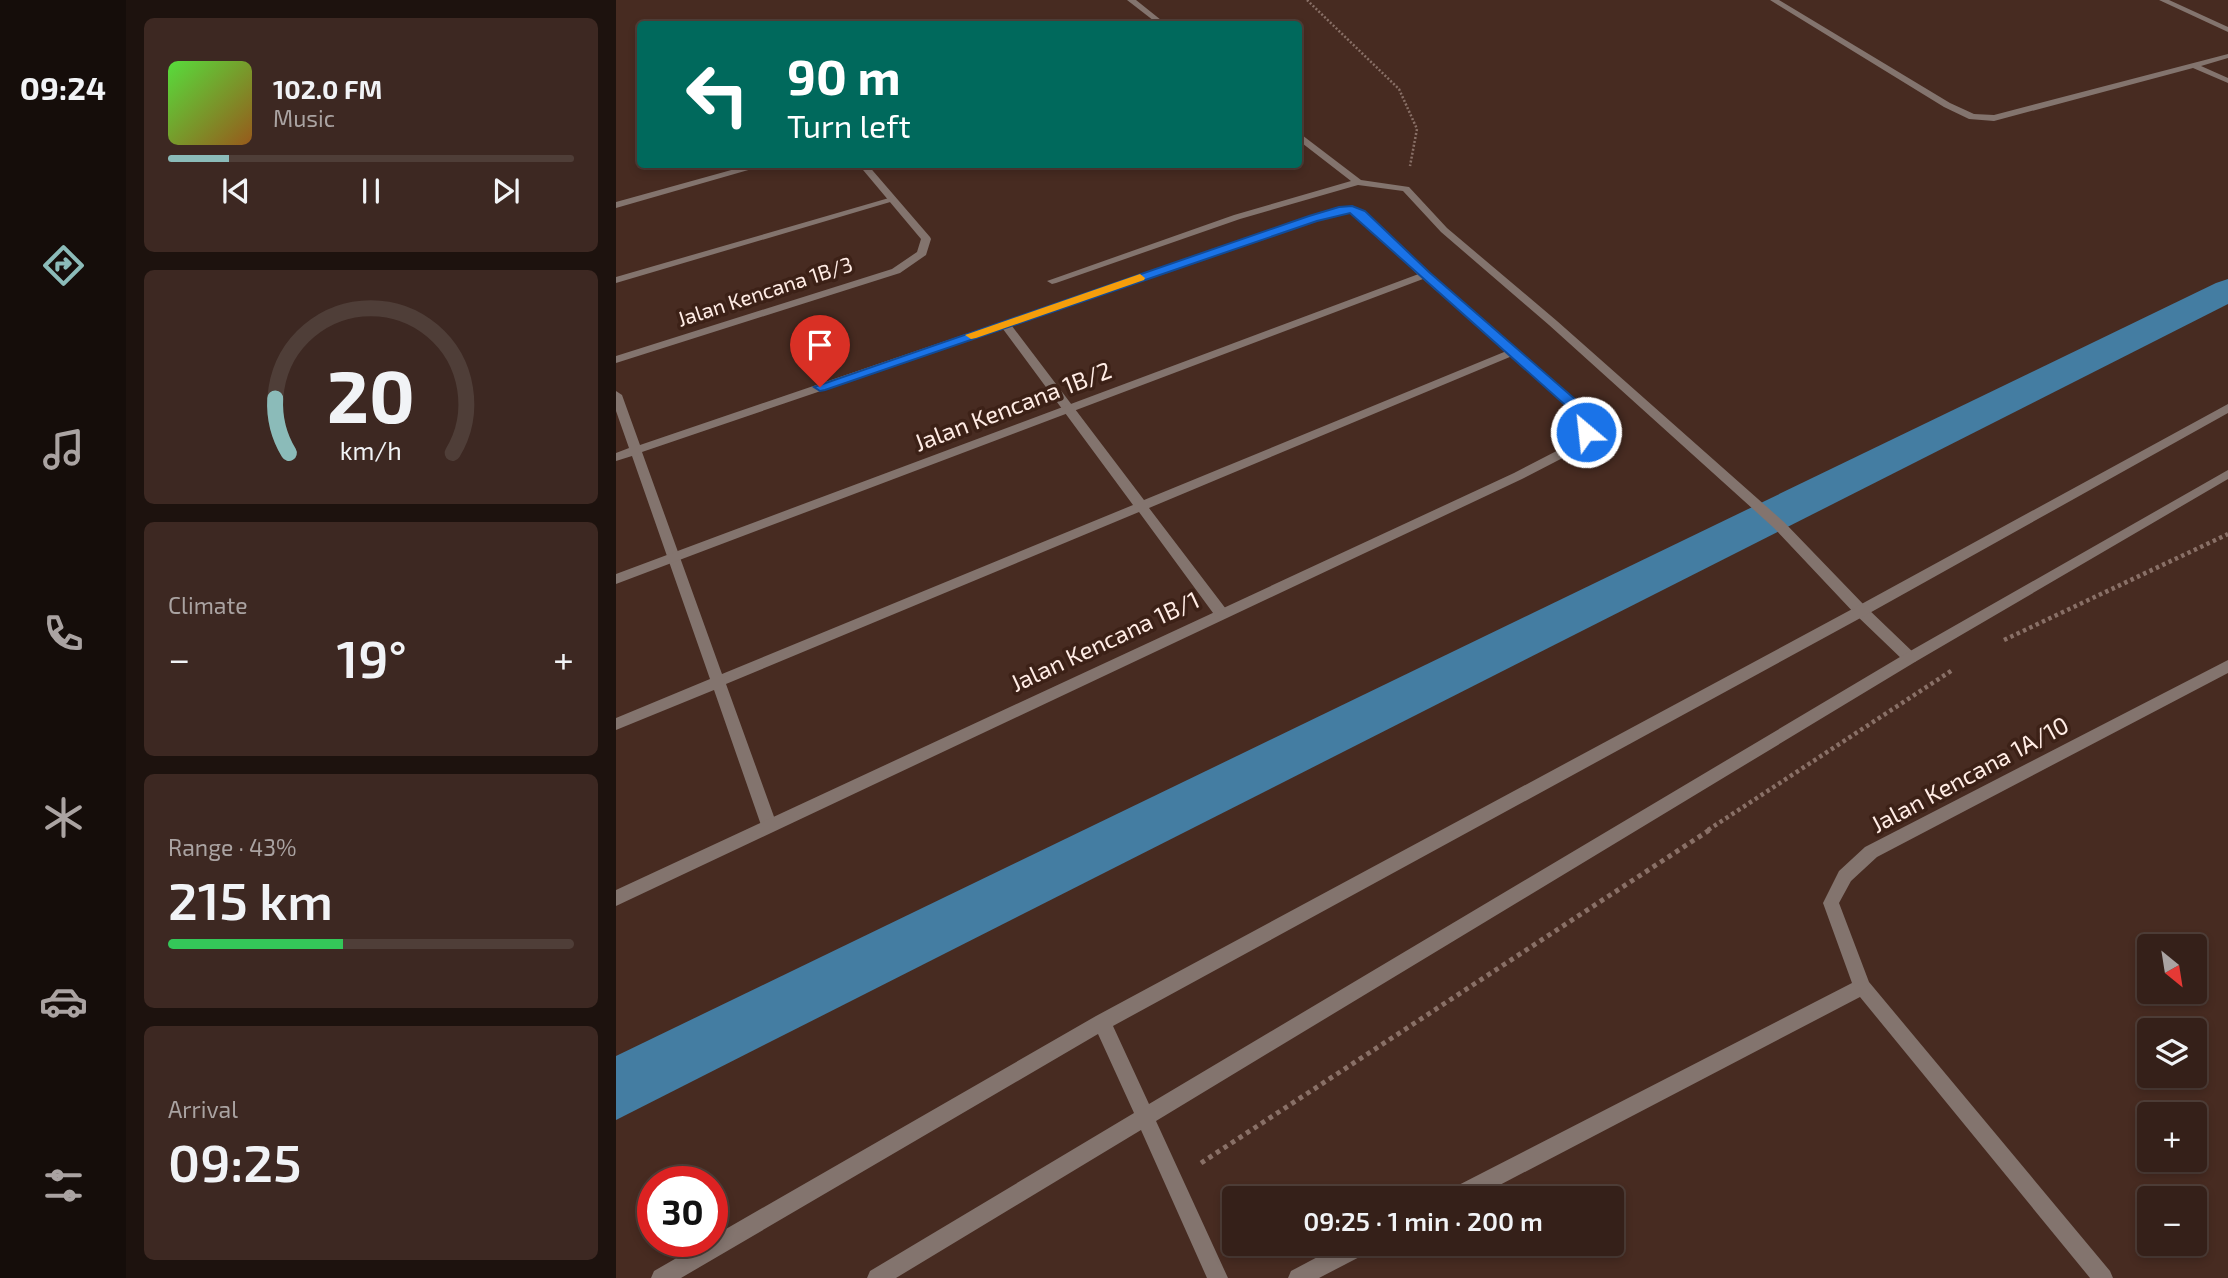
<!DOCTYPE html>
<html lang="en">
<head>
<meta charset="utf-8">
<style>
  body { margin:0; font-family:"Exo 2",sans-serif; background:#3d2822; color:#f1f3f6; height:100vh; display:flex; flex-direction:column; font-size:26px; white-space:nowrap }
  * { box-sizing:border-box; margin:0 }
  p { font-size:23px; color:#aaa3a2 }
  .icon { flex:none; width:38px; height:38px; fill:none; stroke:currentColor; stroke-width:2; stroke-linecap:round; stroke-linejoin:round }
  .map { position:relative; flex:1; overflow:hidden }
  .details { display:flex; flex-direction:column; gap:18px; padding:18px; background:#1d120e; width:490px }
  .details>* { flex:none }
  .top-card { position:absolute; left:21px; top:21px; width:665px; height:147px; border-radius:7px; box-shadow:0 4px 10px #0003,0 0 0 2px #4f3e38; background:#00695c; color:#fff; overflow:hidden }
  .needle { width:46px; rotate:150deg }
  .tools { position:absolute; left:1521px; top:934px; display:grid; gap:14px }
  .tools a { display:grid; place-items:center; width:70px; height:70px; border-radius:7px; background:#352019; box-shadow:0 4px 10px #0003,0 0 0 2px #4f3e38; font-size:35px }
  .speed { position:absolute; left:21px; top:1166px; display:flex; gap:14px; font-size:35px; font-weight:700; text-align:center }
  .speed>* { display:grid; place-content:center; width:91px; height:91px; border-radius:50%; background:#352019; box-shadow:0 4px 10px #0003,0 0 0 2px #4f3e38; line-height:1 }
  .speed .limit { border:10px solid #d22; background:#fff; color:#111 }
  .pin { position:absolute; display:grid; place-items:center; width:60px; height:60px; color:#fff; margin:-72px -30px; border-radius:50% 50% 50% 0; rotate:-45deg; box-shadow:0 0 7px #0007 }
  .pin .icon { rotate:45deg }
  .me { position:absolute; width:77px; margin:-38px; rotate:332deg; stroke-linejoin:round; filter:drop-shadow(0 0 5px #0008) }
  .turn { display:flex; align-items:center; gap:24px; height:147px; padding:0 35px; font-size:32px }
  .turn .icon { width:91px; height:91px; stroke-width:2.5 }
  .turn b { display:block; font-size:49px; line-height:60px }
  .big { font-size:52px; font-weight:600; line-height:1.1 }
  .details .widget { flex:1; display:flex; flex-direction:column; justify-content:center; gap:10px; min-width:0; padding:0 24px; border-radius:10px; background:#3d2822 }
  .details .dial { align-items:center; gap:0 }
  .dial svg { height:182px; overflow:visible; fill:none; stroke:#4f3e38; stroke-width:7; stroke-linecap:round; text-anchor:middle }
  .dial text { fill:#f1f3f6; stroke:none }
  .song { display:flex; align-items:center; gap:21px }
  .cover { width:84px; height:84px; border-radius:10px; background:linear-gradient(135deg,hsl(110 70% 55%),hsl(30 70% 35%)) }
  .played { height:7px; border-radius:4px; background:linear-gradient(90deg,#8bbbb9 15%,#4f3e38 15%) }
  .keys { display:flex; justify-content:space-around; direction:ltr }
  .heat { display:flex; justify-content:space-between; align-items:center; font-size:38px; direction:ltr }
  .charge { height:10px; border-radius:5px; background:linear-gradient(90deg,#34c759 43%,#4f3e38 0) }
  .trip { position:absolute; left:606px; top:1186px; width:402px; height:70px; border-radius:7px; background:#352019; box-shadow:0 4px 10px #0003,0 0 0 2px #4f3e38; font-weight:600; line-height:70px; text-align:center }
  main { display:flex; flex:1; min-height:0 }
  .menu { display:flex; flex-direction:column; width:126px; justify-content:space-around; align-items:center; background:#150d0a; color:#aaa3a2 }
  .menu .icon { width:49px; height:49px }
  .menu .current { color:#8bbbb9 }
  .menu b { font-size:32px; color:#f1f3f6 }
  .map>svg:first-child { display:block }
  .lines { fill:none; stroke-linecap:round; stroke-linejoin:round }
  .canal { fill:#447da2; fill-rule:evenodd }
  .path-far2 { stroke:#897067; stroke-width:2.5; stroke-dasharray:2 2; stroke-linecap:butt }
  .path-far1 { stroke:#897067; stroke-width:4.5; stroke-dasharray:3.5 3.5; stroke-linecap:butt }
  .path { stroke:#897067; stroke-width:5; stroke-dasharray:4.5 4.5; stroke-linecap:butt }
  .lane { fill:#83746e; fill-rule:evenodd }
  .street { fill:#83746e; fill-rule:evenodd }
  .route { fill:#1a73e8; stroke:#114b97; stroke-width:2 }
  .slow { fill:#f59e0b }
  .labels { text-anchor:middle; stroke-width:7; stroke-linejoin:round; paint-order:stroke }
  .far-street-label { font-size:21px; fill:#ffece5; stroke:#3c2117 }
  .street-label { font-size:24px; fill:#ffece5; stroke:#3c2117 }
</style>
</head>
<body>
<main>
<nav class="menu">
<b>09:24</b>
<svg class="icon current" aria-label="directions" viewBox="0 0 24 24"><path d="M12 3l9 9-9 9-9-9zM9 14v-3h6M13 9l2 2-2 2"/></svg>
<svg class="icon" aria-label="music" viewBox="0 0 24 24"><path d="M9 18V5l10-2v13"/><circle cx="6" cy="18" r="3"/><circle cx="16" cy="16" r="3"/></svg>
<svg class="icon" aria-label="phone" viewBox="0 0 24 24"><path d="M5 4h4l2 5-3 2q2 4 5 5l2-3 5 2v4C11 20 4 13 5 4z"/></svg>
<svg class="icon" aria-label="climate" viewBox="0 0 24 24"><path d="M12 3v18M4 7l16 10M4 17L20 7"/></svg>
<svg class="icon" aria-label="car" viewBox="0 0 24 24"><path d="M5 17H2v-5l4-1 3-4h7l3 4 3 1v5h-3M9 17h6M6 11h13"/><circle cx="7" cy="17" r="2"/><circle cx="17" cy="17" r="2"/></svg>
<svg class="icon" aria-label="filters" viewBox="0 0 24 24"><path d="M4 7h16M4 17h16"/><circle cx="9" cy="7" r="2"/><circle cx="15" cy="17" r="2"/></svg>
</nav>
<section class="details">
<div class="widget">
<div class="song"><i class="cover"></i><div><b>102.0 FM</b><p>Music</p></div></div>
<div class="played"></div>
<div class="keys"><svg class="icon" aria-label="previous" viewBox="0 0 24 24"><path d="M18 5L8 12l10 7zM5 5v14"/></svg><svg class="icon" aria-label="pause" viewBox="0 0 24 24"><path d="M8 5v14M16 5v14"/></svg><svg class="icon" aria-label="next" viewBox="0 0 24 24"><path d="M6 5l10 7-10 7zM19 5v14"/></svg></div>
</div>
<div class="widget dial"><svg viewBox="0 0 100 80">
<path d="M14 69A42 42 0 1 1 86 69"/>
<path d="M14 69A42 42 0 0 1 8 45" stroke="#8bbbb9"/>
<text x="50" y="56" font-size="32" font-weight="700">20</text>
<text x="50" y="72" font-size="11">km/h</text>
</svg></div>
<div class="widget"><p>Climate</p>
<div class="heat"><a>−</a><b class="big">19°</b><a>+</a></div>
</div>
<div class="widget"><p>Range · 43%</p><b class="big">215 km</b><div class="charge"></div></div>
<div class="widget"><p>Arrival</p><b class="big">09:25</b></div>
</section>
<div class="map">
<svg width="1612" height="1278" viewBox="0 0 1612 1278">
  <rect width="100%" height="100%" fill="#472b21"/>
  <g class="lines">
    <!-- canal -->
    <path class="canal" d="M1612,279V304L0,1120V1056L1600,283Z"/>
    <!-- path-far2 -->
    <path class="path-far2" d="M691,0L783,89L801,129L794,166"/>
    <!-- path-far1 -->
    <g class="path-far1">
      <path d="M1388,640L1612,534"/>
      <path d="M1092,830L1338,669"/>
    </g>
    <!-- path -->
    <path class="path" d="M585,1163L1095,829"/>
    <!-- lane -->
    <g class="lane">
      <path d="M511,0H520L550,24H542Z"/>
      <path d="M1154,0H1163L1334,103L1358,114L1378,115L1612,54V58L1585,66L1612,78V83L1577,68L1378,121L1353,119L1328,107Z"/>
      <path d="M1543,0H1553L1612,27V32Z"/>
      <path d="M682,132L745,180L793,187L831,228L941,321L1168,522L1250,607L1299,654L1301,658L1299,662H1289L1240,615L1158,528L933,325L825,232L787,191L742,185L624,219L440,283L436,284L431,281L618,215L735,181L682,140Z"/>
      <path d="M273,198L281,200L0,283V277Z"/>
      <path d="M736,206L748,211L812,273V277H804L742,215L735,212L724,213L396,326L528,500L893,350H901V354L533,508L610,609L612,613L610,617H600L523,512L110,684L161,825L159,830L153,832L147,830L145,825L98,690L0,730V718L94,679L16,456L0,461V453L13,448L0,411V391L6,395L24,445L720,208ZM387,329L517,505L106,674L26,452Z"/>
    </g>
    <!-- street -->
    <g class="street">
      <path d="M137,164H153L0,208V202Z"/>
      <path d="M242,164H251L314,237L315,239L310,255L284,273L0,363V356L276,269L301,252L305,239Z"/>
      <path d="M808,272L968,407L976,431L966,448L906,479L0,906V890L898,473L958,442L964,431L959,412L807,279L0,584V574Z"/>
      <path d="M1612,404V413L1250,615L497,1026L533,1104L1289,654L1612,470V479L1299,662L540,1121L612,1278H591L525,1130L280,1278H251L254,1271L518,1113L482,1034L65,1278H35L38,1271L90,1241H96V1237L480,1016L1240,607Z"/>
      <path d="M1612,660V673L1261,857L1235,881L1223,903L1253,982L1494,1271L1497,1278H1474L1244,997L857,1199H826L829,1192L1236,983L1207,903L1223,871L1249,847Z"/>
      <path d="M726,1244H758L755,1251L703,1278H672L675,1271Z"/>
    </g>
  </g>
  <!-- route -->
  <path class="route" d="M736,206L749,211L813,272L968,407L977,432L975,435H965L957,412L734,213L701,221L209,390L204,391L198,387L693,216L723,207Z"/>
  <!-- slow -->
  <path class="slow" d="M524,274L529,278L528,280L360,338L355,339L349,335Z"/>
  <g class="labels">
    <!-- far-street labels -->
    <g class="far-street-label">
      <text transform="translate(149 292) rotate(-18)" y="7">Jalan Kencana 1B/3</text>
    </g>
    <!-- street labels -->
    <g class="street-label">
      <text transform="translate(397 407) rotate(-21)" y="8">Jalan Kencana 1B/2</text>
      <text transform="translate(489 642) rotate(-25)" y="8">Jalan Kencana 1B/1</text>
      <text transform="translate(1354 775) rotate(-28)" y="8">Jalan Kencana 1A/10</text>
    </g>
  </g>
</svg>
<div class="tools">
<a><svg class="needle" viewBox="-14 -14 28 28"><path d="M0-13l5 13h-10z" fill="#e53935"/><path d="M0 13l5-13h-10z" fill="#aaa3a2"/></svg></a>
<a><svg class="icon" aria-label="layers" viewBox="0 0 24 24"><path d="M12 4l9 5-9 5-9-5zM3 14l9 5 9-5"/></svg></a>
<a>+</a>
<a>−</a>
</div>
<div class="speed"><div class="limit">30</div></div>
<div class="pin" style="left:204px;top:387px;background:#d93025"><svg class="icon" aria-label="arrive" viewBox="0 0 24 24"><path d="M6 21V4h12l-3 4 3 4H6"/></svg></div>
<svg class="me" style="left:970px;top:432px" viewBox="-20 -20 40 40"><circle r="17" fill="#1a73e8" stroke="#fff" stroke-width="3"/><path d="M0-11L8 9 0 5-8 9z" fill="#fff"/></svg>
<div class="trip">09:25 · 1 min · 200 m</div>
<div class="top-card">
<div class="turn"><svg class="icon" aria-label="left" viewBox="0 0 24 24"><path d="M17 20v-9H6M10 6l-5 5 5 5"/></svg><div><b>90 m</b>Turn left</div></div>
</div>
</div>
</main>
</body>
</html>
